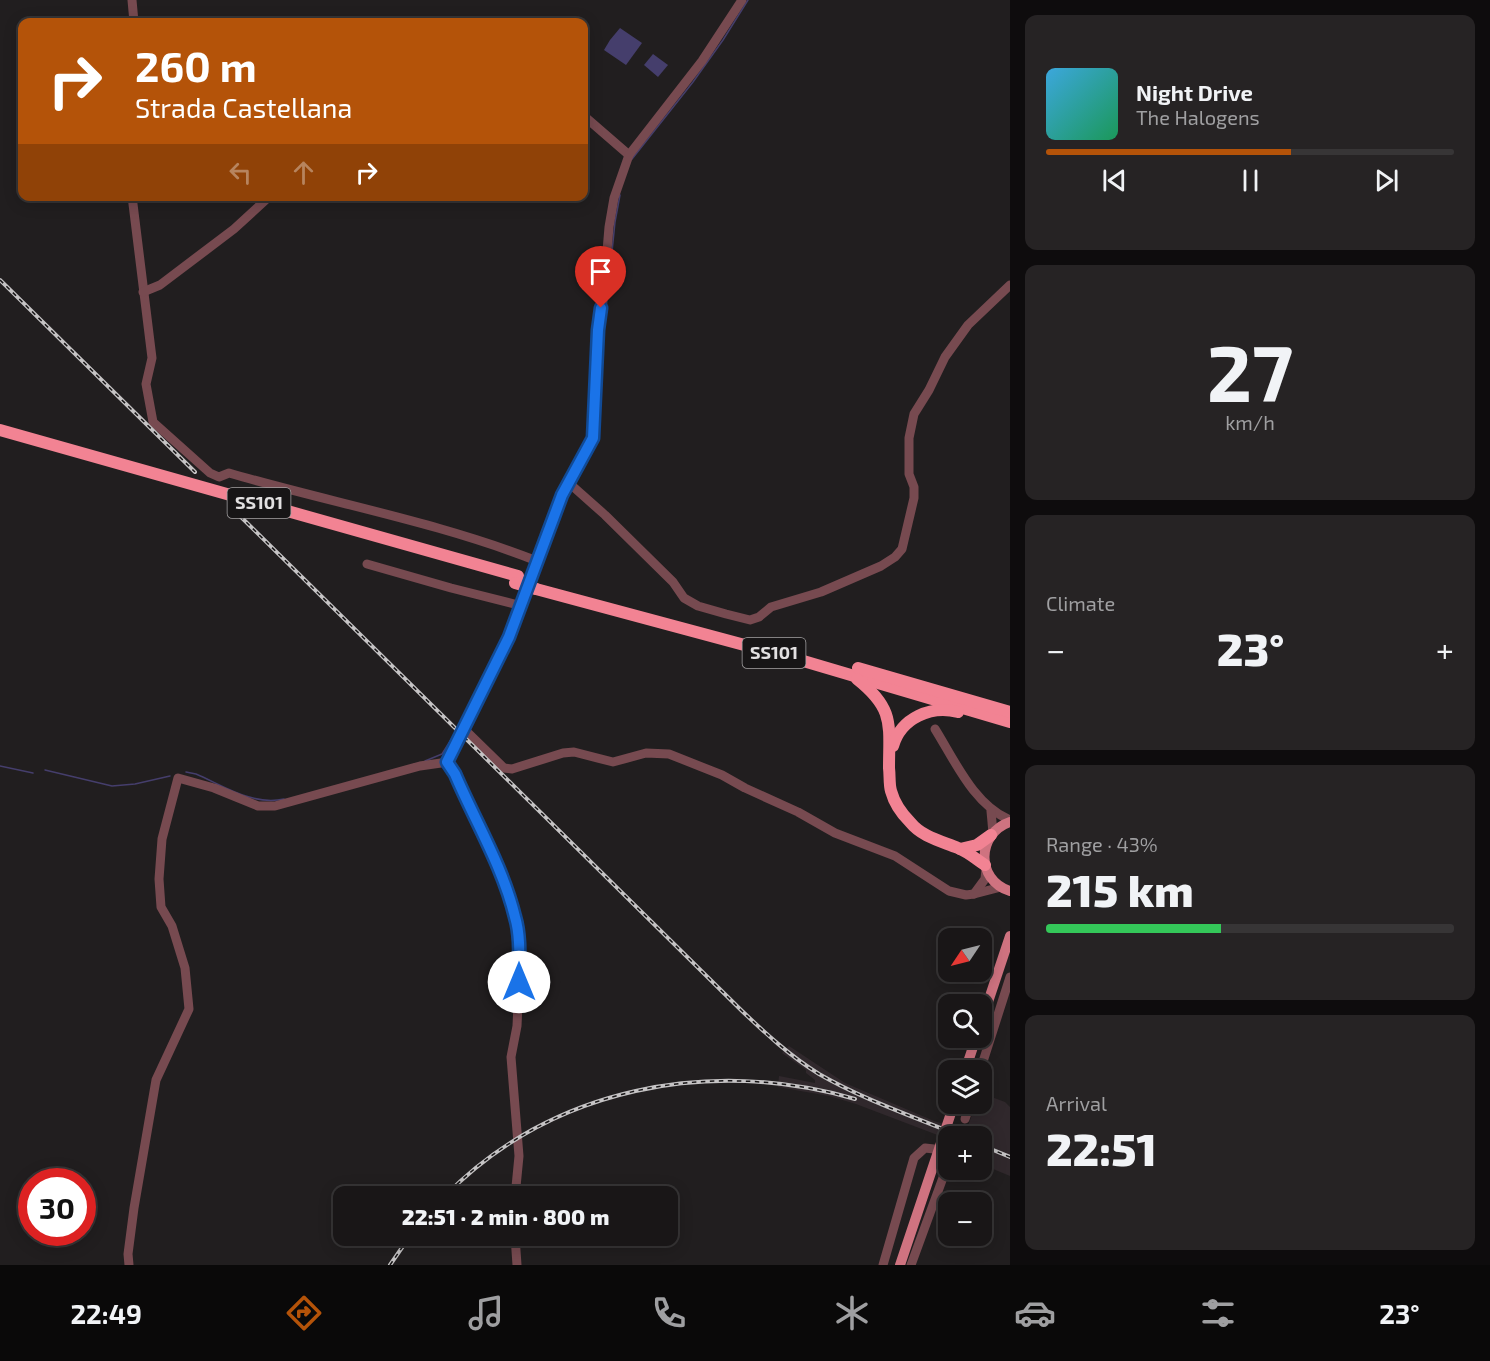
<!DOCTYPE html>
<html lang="en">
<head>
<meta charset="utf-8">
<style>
  body { margin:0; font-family:"Exo 2",sans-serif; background:#262324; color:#f1f3f6; height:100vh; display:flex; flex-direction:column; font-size:22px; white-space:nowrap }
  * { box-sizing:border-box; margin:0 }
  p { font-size:20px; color:#9f9fa1 }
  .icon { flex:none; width:33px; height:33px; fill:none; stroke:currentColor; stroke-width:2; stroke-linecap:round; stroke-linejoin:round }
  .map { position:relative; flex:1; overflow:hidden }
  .drawer { display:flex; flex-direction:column; gap:15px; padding:15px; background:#0e0c0d; width:480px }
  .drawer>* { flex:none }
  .banner { position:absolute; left:18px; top:18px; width:570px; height:183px; border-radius:12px; box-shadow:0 3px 15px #0003,0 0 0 2px #373536; background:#b45309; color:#fff; overflow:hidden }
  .needle { width:39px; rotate:235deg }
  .controls { position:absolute; left:938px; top:928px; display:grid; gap:12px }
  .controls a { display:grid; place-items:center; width:54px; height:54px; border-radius:12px; background:#191617; box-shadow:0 3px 15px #0003,0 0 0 2px #373536; font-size:30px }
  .speed { position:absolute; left:18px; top:1168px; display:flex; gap:12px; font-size:30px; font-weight:700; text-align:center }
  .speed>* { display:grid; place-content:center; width:78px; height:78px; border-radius:50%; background:#191617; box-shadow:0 3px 15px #0003,0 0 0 2px #373536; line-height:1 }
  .speed .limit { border:9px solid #d22; background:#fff; color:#111 }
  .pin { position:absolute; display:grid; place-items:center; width:51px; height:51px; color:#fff; margin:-62px -26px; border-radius:50% 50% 50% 0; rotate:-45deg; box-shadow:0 0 6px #0007 }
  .pin .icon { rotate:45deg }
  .me { position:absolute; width:66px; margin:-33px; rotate:0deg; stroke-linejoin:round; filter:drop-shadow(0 0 4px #0008) }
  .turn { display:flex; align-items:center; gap:21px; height:126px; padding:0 18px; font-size:27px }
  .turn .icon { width:78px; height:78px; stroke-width:2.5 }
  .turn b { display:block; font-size:42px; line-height:51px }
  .lanes { display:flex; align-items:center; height:57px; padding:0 18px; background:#0003; justify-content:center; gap:30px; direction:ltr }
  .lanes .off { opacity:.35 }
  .big { font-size:45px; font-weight:800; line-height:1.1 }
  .drawer .tile { flex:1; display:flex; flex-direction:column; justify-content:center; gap:9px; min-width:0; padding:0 21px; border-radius:12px; background:#262324 }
  .drawer .dial { align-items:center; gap:0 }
  .dial b { font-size:78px; line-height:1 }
  .song { display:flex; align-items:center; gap:18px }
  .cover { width:72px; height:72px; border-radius:9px; background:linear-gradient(135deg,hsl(200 70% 55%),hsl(150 70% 35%)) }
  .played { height:6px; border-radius:3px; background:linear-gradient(90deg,#b45309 60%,#373536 60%) }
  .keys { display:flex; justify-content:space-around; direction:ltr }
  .heat { display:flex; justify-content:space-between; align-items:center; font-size:33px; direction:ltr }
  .charge { height:9px; border-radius:4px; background:linear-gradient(90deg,#34c759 43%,#373536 0) }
  .trip { position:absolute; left:333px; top:1186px; width:345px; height:60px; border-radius:12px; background:#191617; box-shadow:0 3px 15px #0003,0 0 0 2px #373536; font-weight:800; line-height:60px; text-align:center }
  .menu { display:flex; height:96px; justify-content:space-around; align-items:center; background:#0a0909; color:#9f9fa1 }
  .menu .icon { width:42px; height:42px }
  .menu .active { color:#b45309 }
  .menu b { font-size:27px; color:#f1f3f6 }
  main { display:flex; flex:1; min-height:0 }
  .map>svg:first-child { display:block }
  .built { fill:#30282c }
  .water { fill:#453e6c }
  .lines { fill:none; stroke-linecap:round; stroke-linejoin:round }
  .stream { stroke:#453e6c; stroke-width:1.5 }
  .minor { stroke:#774a50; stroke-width:9 }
  .major { stroke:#cf7380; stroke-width:10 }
  .highway { stroke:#f28393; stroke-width:12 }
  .rail-casing { stroke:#c5c3c4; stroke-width:4 }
  .rail { stroke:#171516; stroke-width:1.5; stroke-dasharray:4.5; stroke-linecap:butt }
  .major-bridge { stroke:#cf7380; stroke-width:10 }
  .highway-bridge { stroke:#f28393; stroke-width:12 }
  .route-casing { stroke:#114b97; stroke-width:15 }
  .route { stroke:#1a73e8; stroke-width:10 }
  .labels { text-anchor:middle; stroke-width:6; stroke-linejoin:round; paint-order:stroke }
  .shield { fill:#171516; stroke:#a5a3a4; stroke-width:1.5 }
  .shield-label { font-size:18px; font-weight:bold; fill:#e2e0e1 }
</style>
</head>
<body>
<main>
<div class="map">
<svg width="1010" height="1265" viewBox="0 0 1010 1265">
  <rect width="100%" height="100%" fill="#211e1f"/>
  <!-- built -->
  <path class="built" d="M789,1046L845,1083L934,1121L966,1131L976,1104H981V1093L1005,1102L1010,1107V1176L981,1164V1137H948V1139L856,1104L829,1096L778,1087L779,1076L815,1083V1080L806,1073V1070L782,1053Z"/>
  <!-- water -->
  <g class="water">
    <path d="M620,28L642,43L626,65L604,50L610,40Z"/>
    <path d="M653,54L668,65L658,77L644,65Z"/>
  </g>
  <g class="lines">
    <!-- stream -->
    <g class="stream">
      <path d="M632,159L693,82L723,40L748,0"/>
      <path d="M609,282L615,222L620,195"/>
      <path d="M601,357L608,290"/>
      <path d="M598,432L599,407"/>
      <path d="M574,483L594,445"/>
      <path d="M564,502L570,490"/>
      <path d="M425,761L442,754L459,727L488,670"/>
      <path d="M0,766L33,773"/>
      <path d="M45,770L112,786L135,784L170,776"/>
      <path d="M186,772L196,774C224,786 253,806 284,799"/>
    </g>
    <!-- minor -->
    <g class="minor">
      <path d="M132,0L134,22"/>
      <path d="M584,116L629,155"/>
      <path d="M132,196L152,358L146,384L153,422L210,473L219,477L229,473C332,503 438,522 537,561"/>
      <path d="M143,292L160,285L234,229L270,196"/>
      <path d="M569,483L605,515L673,582L684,598L698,606L726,614L750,620L759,617L771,607L821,592L881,566L895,557L902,549L914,498V487L909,474V438L914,414L929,390L945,357L968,325L1010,285"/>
      <path d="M367,564L451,588L522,606"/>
      <path d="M464,729L504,768L512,769L563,753L574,752L613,762L646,753L669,754L722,775L745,788L798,812L835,833L895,856L949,891L966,895L974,894L1001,887"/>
      <path d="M935,729C955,761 974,805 1010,820"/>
      <path d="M991,811L993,833"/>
      <path d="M974,894L985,879L986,869"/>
      <path d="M980,1071L1010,977"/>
      <path d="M965,1119L970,1104"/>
      <path d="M515,1197L519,1156L511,1057L517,1026L519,982V946L516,918L503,882L455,774L448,762L509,637L562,495L593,438L598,330L604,287L609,227L614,198L629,155L702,61L742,0"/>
      <path d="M515,1236L517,1265"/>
      <path d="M129,1265L128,1254L134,1208L156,1080L189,1009L185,968L172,926L161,907L159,879L162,839L178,778L214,788L258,806H275L420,766L448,762"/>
      <path d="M883,1265L914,1158L925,1148L934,1149L948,1154"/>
      <path d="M911,1265L948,1164"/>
    </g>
    <!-- major -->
    <g class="major">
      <path d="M1010,822C977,833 975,880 1010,891"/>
      <path d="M981,1023L1010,936"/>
      <path d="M965,1071L976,1038"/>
    </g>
    <!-- highway -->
    <g class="highway">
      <path d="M0,430L518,576"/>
      <path d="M536,589L800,660L1010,722"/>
      <path d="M858,668L1010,712"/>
      <path d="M857,679C895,709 889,725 889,768C890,776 889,784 891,791C894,802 902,814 910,822C922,837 941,841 958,848C968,852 976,859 985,865"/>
      <path d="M893,746C901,718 931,705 958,712"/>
      <path d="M960,849L977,845L991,835"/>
    </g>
    <defs>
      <g id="rail">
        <path d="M0,280L195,472"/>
        <path d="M240,516L741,1010C765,1033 790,1056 819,1074C864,1100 915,1117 962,1137"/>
        <path d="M981,1145L1010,1157"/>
        <path d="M444,1197C551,1087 711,1057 855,1099"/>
        <path d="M390,1265L410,1236"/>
      </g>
    </defs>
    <!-- rail casing -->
    <use href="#rail" class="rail-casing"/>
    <!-- rail -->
    <use href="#rail" class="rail"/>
    <!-- major-bridge -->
    <path class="major-bridge" d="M900,1265L954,1104"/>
    <!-- highway-bridge -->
    <path class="highway-bridge" d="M515,583L536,589"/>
  </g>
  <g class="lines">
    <defs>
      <path id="route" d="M519,982C519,961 521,937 515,917C503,867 475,821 455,774L447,762L509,637L562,495L593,438L598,330L601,308"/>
    </defs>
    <!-- route casing -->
    <use href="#route" class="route-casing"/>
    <!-- route -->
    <use href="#route" class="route"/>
  </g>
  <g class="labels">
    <!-- shield labels -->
    <g class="shield">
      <rect x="227.5" y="488" width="63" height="30" rx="4.5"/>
      <rect x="742.5" y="638" width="63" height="30" rx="4.5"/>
    </g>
    <g class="shield-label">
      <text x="259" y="509">SS101</text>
      <text x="774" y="659">SS101</text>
    </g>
  </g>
</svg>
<div class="controls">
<a><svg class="needle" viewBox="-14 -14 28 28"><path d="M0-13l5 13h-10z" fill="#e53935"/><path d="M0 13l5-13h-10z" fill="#9f9fa1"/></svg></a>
<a><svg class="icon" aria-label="search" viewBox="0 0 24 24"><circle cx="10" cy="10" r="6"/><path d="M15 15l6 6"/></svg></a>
<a><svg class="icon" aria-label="layers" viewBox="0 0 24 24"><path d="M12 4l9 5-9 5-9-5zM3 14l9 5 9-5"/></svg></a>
<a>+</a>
<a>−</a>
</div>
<div class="speed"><div class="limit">30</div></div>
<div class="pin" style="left:601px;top:308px;background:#d93025"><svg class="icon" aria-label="arrive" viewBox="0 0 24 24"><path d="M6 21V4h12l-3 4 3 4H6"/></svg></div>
<svg class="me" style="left:519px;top:982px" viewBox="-20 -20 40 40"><circle r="19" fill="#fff"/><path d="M0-13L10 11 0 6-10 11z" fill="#1a73e8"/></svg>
<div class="trip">22:51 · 2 min · 800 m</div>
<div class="banner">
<div class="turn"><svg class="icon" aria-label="right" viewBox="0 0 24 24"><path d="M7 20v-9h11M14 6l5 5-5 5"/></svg><div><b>260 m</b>Strada Castellana</div></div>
<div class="lanes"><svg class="icon off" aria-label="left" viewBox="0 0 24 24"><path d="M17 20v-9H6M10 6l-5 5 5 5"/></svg><svg class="icon off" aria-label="ahead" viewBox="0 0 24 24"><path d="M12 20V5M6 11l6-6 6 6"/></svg><svg class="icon" aria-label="right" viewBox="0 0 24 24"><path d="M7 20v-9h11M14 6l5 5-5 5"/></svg></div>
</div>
</div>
<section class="drawer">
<div class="tile">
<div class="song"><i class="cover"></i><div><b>Night Drive</b><p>The Halogens</p></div></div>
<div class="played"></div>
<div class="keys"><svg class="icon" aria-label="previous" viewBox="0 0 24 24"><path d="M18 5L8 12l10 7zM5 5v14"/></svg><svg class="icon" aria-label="pause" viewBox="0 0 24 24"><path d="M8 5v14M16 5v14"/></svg><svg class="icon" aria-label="next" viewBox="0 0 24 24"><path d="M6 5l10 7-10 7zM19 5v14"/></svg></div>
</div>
<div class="tile dial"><b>27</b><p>km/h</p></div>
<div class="tile"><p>Climate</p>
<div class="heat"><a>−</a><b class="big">23°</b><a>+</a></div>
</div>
<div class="tile"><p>Range · 43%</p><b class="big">215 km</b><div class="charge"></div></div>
<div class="tile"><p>Arrival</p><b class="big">22:51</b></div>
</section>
</main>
<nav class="menu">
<b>22:49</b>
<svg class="icon active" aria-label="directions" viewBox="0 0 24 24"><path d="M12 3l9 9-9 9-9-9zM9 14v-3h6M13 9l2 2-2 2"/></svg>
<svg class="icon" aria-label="music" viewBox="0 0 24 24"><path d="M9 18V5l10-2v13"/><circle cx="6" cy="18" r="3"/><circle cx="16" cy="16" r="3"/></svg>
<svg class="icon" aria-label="phone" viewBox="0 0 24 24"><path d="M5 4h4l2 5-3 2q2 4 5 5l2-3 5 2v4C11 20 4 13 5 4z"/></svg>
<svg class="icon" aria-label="climate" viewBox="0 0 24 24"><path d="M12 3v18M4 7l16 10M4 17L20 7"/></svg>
<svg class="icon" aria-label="car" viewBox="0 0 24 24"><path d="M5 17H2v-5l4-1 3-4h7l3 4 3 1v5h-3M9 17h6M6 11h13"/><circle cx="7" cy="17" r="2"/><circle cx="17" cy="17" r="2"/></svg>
<svg class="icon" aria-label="filters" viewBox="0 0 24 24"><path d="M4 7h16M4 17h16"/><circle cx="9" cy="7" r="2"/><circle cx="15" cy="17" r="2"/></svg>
<b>23°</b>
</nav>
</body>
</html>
